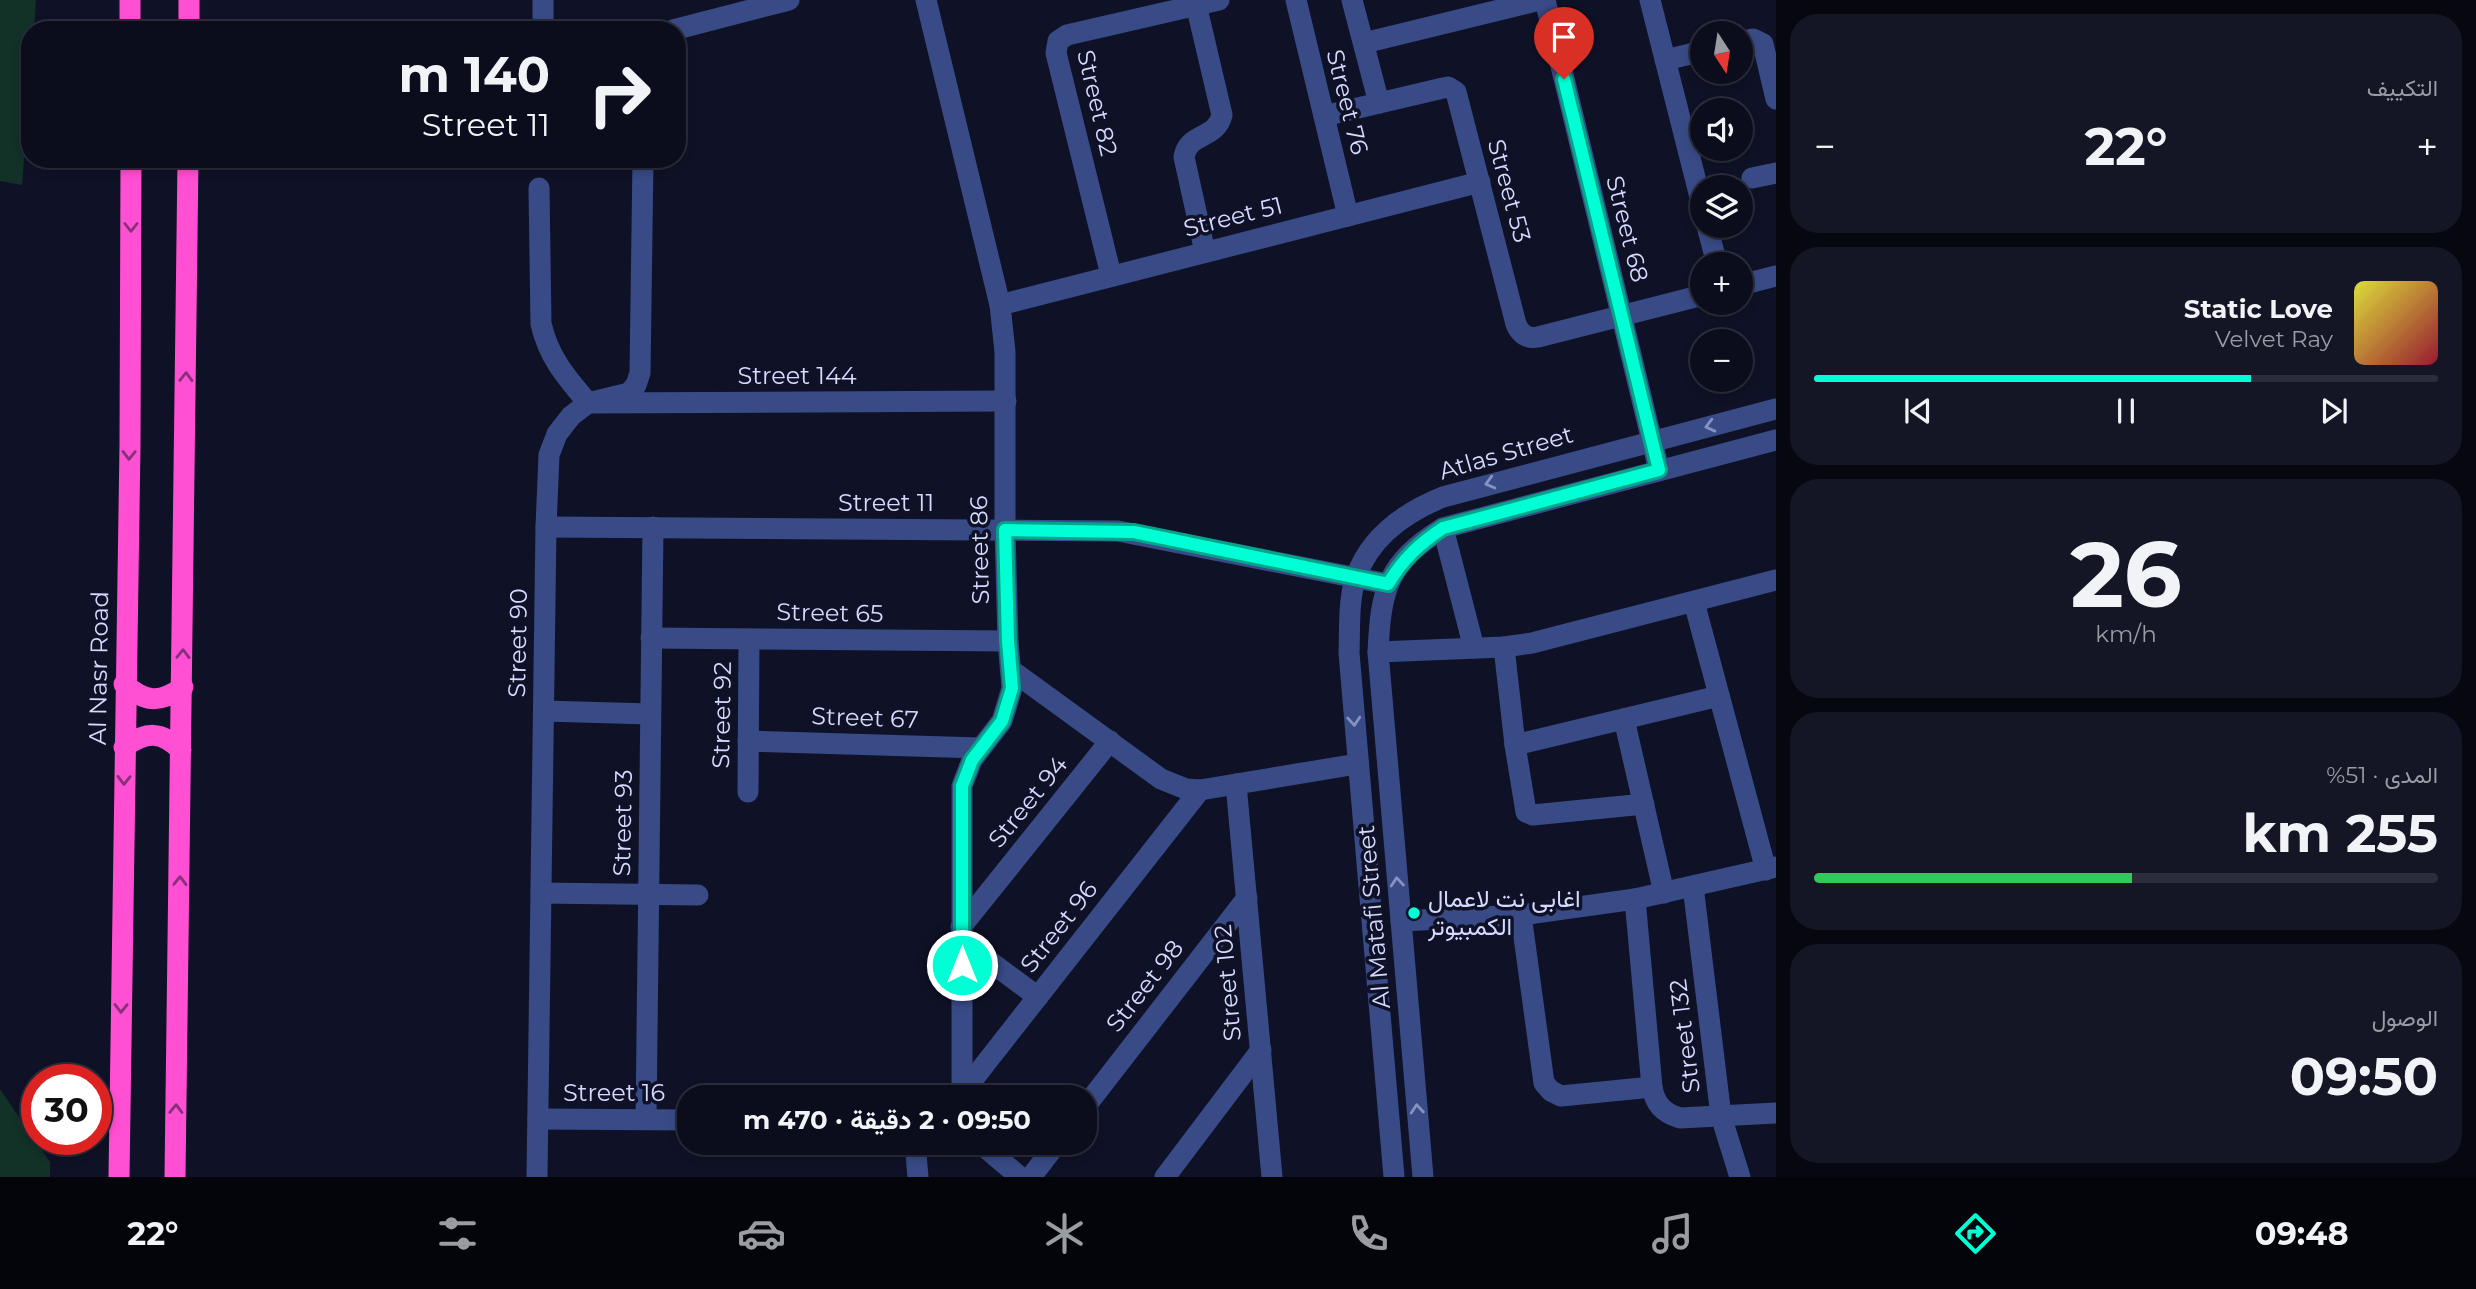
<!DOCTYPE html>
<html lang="ar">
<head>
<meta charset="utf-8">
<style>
  body { margin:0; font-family:Montserrat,Vazirmatn,sans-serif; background:#141625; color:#f1f3f6; direction:rtl; height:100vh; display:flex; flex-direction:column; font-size:26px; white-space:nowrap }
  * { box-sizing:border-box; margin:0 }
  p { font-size:23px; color:#9a9ca3 }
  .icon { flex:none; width:38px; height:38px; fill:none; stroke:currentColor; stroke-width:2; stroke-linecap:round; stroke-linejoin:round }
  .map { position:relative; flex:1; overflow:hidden; direction:ltr }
  .drawer { display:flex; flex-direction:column; gap:14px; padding:14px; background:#06070f; width:700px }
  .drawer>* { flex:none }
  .top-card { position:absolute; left:21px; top:21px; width:665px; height:147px; border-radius:28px; box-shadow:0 4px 10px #0003,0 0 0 2px #2b2d3b; direction:rtl; background:#0b0d1c; color:#f1f3f6; overflow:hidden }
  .needle { width:46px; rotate:168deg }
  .controls { position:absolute; left:1690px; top:21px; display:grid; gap:14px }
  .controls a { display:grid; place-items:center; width:63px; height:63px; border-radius:50%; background:#0b0d1c; box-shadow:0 4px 10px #0003,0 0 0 2px #2b2d3b; font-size:35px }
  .speed { position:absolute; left:21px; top:1064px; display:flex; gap:14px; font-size:35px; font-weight:700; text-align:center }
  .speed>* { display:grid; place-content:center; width:91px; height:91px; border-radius:50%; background:#0b0d1c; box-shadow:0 4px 10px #0003,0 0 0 2px #2b2d3b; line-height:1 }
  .speed .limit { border:10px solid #d22; background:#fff; color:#111 }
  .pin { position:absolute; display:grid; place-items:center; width:60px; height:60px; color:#fff; margin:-72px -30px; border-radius:50% 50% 50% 0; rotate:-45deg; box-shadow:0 0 7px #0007 }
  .pin .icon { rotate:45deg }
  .me { position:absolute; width:77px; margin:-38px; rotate:0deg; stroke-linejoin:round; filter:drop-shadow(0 0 5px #0008) }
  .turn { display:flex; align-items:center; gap:24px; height:147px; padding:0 21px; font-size:32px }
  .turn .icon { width:91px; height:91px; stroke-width:2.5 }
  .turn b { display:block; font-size:49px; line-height:60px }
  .big { font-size:52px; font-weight:700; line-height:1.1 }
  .drawer .widget { flex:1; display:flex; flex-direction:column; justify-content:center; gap:10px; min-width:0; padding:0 24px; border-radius:28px; background:#141625 }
  .drawer .dial { align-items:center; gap:0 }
  .dial b { font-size:91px; line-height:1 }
  .song { display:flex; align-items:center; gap:21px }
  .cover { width:84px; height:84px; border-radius:10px; background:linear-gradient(135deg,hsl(60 70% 55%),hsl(350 70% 35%)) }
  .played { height:7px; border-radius:4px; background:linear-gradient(90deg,#00ffd5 70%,#2b2d3b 70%) }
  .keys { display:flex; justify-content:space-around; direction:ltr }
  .heat { display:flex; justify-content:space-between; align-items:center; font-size:38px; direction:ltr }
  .charge { height:10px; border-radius:5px; background:linear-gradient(90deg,#34c759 51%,#2b2d3b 0) }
  .trip { position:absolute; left:677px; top:1085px; width:420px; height:70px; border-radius:28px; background:#0b0d1c; box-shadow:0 4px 10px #0003,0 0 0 2px #2b2d3b; font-weight:700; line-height:70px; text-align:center; direction:rtl }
  .tabs { display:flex; height:112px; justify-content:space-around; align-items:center; background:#04050b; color:#9a9ca3 }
  .tabs .icon { width:49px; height:49px }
  .tabs .selected { color:#00ffd5 }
  .tabs b { font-size:32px; color:#f1f3f6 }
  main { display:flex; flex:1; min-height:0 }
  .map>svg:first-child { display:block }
  .park { fill:#123127 }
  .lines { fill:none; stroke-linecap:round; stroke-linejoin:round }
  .minor { stroke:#394b86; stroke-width:21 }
  .highway { stroke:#ff4fd2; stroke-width:21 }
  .oneway { stroke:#87307c }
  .oneway2 { stroke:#8693c2 }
  .route-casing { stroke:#00a68a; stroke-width:18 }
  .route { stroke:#00ffd5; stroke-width:12 }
  .poi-dot { fill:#00ffd5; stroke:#0f1126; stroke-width:2.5 }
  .labels { text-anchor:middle; stroke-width:7; stroke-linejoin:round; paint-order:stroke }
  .street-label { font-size:24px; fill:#d4dbff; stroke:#0f1126 }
  .poi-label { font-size:24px; fill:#d4dbff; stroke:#0f1126; text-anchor:start }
</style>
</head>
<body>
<main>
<section class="drawer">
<div class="widget"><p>التكييف</p>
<div class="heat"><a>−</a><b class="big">22°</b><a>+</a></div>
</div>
<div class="widget">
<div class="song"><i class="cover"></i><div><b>Static Love</b><p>Velvet Ray</p></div></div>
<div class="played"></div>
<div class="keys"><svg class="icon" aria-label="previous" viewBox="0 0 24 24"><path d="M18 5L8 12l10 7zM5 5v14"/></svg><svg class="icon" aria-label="pause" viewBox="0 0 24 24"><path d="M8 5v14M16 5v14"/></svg><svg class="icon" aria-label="next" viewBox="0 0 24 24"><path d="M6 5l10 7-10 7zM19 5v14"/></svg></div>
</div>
<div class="widget dial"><b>26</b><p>km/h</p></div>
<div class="widget"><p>المدى · 51%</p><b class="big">255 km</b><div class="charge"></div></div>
<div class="widget"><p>الوصول</p><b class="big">09:50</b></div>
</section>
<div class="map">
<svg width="1776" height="1177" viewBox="0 0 1776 1177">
  <rect width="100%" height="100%" fill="#0f1126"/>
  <!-- park -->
  <g class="park">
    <path d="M0,0H36L34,30H30V86L22,185L0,181Z"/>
    <path d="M0,1089L50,1162V1177H0Z"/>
  </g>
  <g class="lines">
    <!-- minor -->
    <g class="minor">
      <path d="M543,0V30"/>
      <path d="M926,0L1000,305L1005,352V530L1008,641L1012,688L1002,721L972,760L962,786V1093"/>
      <path d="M1195,0L1222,115C1216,140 1188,132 1184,157L1205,252"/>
      <path d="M1296,0L1348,216"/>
      <path d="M1352,0L1379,103"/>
      <path d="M1545,0L1659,470"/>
      <path d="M1650,0L1703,209"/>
      <path d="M673,30L789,0"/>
      <path d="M1741,42L1753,39L1763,44L1776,99"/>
      <path d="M1364,43L1540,0"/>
      <path d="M1665,60L1703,51"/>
      <path d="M1324,116L1443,88L1448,87L1456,92L1516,324C1520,334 1527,339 1538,337L1703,295"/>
      <path d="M1752,178L1776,173"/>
      <path d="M539,188L541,324C549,358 566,377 588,403L1006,401"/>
      <path d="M1707,226L1717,264"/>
      <path d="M1111,275L1056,53L1058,41L1067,35L1219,0"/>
      <path d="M1741,285L1776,276"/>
      <path d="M1000,305L1480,182"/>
      <path d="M546,527L1118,531L1388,584"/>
      <path d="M1443,528L1474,648"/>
      <path d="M1694,602L1766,870"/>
      <path d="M651,638L1008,641"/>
      <path d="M1504,647L1515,745L1526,812L1533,815L1644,804"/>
      <path d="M1378,652L1504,647L1532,643L1776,580"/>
      <path d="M1011,670L1161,779L1186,789L1200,790L1357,764"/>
      <path d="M544,711L650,714"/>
      <path d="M1624,719L1664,893"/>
      <path d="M748,741L980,748"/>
      <path d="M1515,745L1719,696"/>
      <path d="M1236,784L1272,1177"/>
      <path d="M748,792L749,639"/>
      <path d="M1693,886L1721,1116L1740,1177"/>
      <path d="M541,893L698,895"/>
      <path d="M1635,899L1652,1087C1655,1104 1663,1113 1680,1118L1776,1113"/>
      <path d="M1521,915L1544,1083L1551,1091L1561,1096L1652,1087"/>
      <path d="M1401,921L1521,915L1635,899L1776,867"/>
      <path d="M961,927L1110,741"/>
      <path d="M961,940L1038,997"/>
      <path d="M960,1096L1200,790"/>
      <path d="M1085,1107L1247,898"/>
      <path d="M538,1119L690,1120"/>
      <path d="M646,1119L653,527"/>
      <path d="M915,1143L918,1177"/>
      <path d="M980,1143L1020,1177"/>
      <path d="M537,1177L546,527L549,455L557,434L571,416L588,403L629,393L636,385L640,373L643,159"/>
      <path d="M1031,1177L1057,1143"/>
      <path d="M1165,1177L1261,1050"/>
      <path d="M1394,1177L1349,653C1350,629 1348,600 1356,577C1370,537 1406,512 1443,497L1776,409"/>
      <path d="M1423,1177L1378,652C1381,589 1387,563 1443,528L1776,440"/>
    </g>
    <!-- highway -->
    <g class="highway">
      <path d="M130,0V30"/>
      <path d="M189,30V0"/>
      <path d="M124,684C145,702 159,704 183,687"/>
      <path d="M124,747C147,731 161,731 181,750"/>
      <path d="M119,1177L130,445L131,159"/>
      <path d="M175,1177L188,159"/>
    </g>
  </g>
  <!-- one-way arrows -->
  <defs><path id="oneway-chevron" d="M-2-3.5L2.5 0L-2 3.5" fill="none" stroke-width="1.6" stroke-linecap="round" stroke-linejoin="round" transform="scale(1.75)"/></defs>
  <g class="oneway">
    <use href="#oneway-chevron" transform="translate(131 227) rotate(90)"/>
    <use href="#oneway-chevron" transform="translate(186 377) rotate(-89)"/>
    <use href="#oneway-chevron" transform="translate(129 455) rotate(91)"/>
    <use href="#oneway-chevron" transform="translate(183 654) rotate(-89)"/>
    <use href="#oneway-chevron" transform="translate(124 780) rotate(91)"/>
    <use href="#oneway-chevron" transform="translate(180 881) rotate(-89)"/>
    <use href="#oneway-chevron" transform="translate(121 1008) rotate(91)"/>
    <use href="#oneway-chevron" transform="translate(176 1109) rotate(-89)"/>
  </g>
  <g class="oneway2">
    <use href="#oneway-chevron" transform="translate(1710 426) rotate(166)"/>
    <use href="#oneway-chevron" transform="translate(1490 483) rotate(165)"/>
    <use href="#oneway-chevron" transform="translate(1354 721) rotate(86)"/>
    <use href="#oneway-chevron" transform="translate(1397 882) rotate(-95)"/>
    <use href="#oneway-chevron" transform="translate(1417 1109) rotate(-95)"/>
  </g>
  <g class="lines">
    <defs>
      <path id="route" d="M962,965V786L972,760L1002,721L1012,688L1008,641L1005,530L1134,532L1388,584C1403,559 1419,544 1443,528L1659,470L1564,79"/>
    </defs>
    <!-- route casing -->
    <use href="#route" class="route-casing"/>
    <!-- route -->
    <use href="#route" class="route"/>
  </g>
  <!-- markers -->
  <circle class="poi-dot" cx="1414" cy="913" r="7"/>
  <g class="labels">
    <!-- street labels -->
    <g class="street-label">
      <text transform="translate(1347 102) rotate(76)" y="8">Street 76</text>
      <text transform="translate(1097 103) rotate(77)" y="8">Street 82</text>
      <text transform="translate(1509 191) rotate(75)" y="8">Street 53</text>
      <text transform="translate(1233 217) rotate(-14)" y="8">Street 51</text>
      <text transform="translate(1627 229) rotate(76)" y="8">Street 68</text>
      <text x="797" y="384">Street 144</text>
      <text transform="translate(1506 453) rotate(-16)" y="8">Atlas Street</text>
      <text x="886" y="511">Street 11</text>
      <text transform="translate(980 550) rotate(-91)" y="8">Street 86</text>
      <text transform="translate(830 613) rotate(1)" y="8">Street 65</text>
      <text transform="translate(518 643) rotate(-89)" y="8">Street 90</text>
      <text transform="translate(99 668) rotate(-89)" y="8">Al Nasr Road</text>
      <text transform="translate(722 715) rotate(-89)" y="8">Street 92</text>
      <text transform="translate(865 718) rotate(2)" y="8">Street 67</text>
      <text transform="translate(1028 802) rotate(-51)" y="8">Street 94</text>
      <text transform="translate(623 823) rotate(-89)" y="8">Street 93</text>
      <text transform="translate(1374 917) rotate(-95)" y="8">Al Matafi Street</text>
      <text transform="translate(1059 927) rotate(-52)" y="8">Street 96</text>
      <text transform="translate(1228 983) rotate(-95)" y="8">Street 102</text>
      <text transform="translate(1145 986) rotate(-52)" y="8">Street 98</text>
      <text transform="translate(1685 1036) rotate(-97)" y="8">Street 132</text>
      <text x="614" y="1101">Street 16</text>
    </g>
    <!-- poi labels -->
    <g class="poi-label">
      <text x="1428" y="907">اغابى نت لاعمال<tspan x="1428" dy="28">الكمبيوتر</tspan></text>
    </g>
  </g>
</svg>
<div class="controls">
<a><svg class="needle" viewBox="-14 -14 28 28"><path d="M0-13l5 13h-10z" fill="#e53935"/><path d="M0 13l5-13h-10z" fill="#9a9ca3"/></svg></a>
<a><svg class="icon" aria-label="sound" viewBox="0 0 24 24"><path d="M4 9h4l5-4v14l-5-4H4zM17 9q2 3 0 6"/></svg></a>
<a><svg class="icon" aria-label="layers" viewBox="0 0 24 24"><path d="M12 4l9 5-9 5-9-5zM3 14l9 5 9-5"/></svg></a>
<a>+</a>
<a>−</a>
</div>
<div class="speed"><div class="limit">30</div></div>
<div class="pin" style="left:1564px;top:79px;background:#d93025"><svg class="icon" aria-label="arrive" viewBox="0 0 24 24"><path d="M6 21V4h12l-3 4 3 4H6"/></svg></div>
<svg class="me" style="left:962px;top:965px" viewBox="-20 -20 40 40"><circle r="17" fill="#00ffd5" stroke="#fff" stroke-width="3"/><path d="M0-11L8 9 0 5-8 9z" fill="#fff"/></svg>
<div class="trip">09:50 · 2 دقيقة · 470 m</div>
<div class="top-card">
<div class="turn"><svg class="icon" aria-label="right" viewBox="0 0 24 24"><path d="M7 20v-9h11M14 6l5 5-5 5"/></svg><div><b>140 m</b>Street 11</div></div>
</div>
</div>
</main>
<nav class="tabs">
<b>09:48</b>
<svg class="icon selected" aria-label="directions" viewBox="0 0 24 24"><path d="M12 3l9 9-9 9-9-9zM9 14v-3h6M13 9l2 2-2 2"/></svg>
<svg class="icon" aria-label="music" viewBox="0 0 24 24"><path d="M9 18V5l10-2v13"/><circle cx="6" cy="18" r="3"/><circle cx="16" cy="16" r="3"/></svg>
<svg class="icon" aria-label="phone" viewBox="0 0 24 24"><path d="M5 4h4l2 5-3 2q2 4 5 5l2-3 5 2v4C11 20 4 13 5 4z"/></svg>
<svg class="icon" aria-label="climate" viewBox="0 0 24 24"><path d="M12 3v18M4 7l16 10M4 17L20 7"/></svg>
<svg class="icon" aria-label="car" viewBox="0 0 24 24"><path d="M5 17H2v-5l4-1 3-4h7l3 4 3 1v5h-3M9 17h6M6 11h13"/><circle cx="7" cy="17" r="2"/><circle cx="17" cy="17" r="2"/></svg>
<svg class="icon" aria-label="filters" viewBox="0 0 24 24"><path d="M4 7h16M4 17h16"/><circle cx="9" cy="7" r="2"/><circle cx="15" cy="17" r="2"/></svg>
<b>22°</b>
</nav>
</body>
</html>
